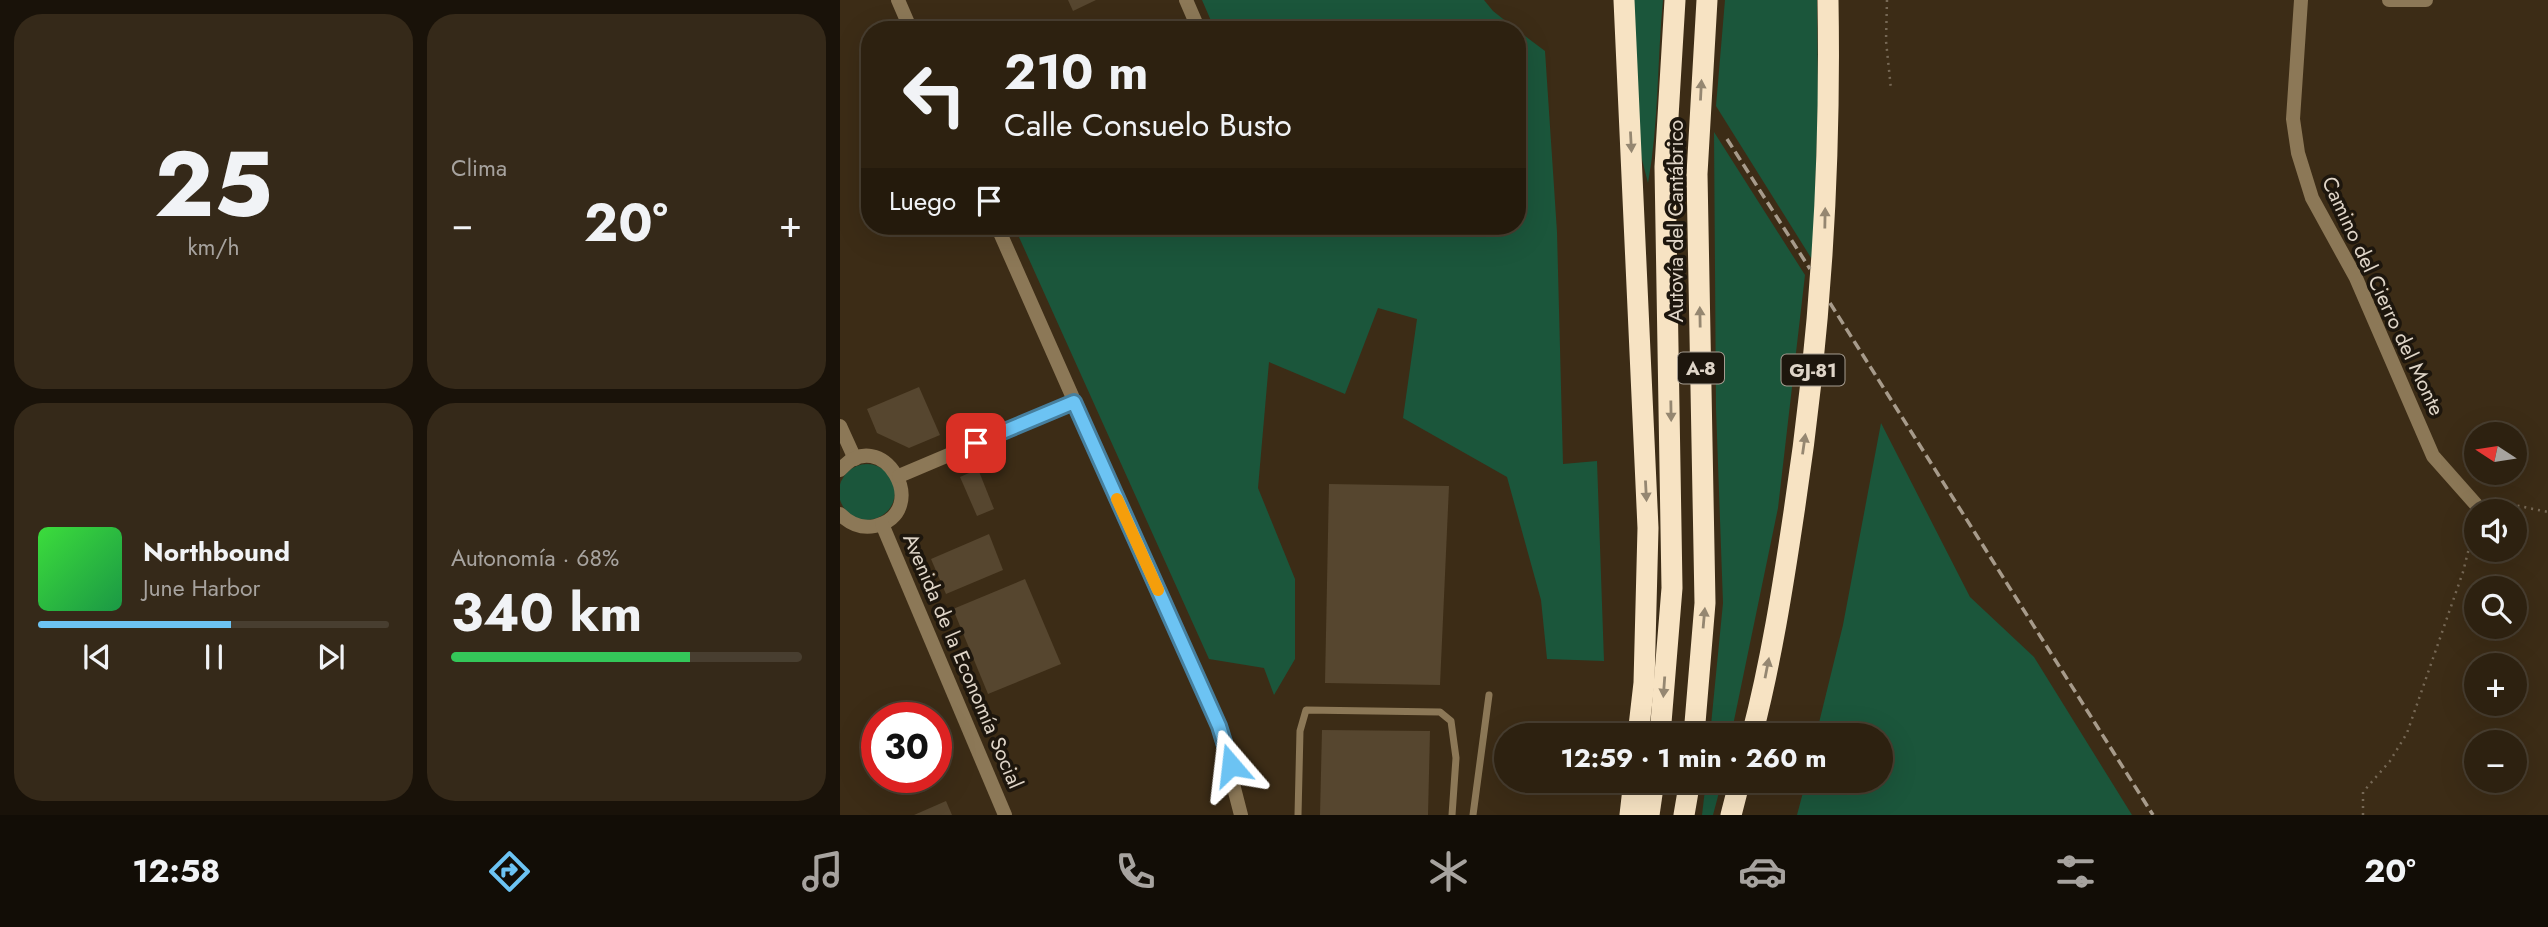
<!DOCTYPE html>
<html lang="es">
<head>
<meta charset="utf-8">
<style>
  body { margin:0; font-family:Jost,sans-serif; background:#352919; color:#f1f3f6; height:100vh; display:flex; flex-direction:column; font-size:26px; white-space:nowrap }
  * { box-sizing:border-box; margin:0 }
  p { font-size:23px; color:#a7a39f }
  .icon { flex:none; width:38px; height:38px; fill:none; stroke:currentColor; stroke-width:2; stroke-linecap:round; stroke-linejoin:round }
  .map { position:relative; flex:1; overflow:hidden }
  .side { display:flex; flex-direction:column; gap:14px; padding:14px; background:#191209; width:840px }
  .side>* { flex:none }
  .hud { position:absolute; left:21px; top:21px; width:665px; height:214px; border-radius:28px; box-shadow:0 7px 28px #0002,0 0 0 2px #483e30; background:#2d2110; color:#f1f3f6; overflow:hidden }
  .needle { width:46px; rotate:282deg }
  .buttons { position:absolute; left:1624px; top:422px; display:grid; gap:14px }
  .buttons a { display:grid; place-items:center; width:63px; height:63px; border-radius:50%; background:#2d2110; box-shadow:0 7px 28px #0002,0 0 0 2px #483e30; font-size:35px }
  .speed { position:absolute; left:21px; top:702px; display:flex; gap:14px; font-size:35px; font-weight:700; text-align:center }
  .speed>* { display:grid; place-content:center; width:91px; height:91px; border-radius:50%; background:#2d2110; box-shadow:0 7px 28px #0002,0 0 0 2px #483e30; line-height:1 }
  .speed .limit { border:10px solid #d22; background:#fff; color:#111 }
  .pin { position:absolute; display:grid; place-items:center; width:60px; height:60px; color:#fff; margin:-30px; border-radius:14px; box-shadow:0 4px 10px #0006 }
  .me { position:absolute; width:77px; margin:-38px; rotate:343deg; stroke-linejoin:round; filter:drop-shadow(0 0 5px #0008) }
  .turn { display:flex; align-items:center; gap:24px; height:147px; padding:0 28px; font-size:32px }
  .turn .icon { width:91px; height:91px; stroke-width:2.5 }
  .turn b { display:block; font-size:49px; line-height:60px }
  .then { display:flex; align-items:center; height:66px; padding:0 28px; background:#0003; gap:14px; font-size:26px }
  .big { font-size:52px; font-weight:700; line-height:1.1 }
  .side .card { flex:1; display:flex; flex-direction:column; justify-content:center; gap:10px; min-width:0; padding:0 24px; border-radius:28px; background:#352919 }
  .side .dial { align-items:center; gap:0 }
  .dial b { font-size:91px; line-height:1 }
  .song { display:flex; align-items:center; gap:21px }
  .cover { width:84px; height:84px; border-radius:10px; background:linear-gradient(135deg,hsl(120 70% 55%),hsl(140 70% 35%)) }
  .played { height:7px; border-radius:4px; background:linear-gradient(90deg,#6cc3f3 55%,#483e30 55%) }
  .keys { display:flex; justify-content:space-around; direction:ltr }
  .heat { display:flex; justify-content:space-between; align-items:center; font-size:38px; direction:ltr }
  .charge { height:10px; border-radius:5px; background:linear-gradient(90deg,#34c759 68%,#483e30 0) }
  .side .tiles { flex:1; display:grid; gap:14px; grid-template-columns:repeat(2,1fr) }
  .trip { position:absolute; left:654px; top:723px; width:399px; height:70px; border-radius:35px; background:#2d2110; box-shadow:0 7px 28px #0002,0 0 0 2px #483e30; font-weight:700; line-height:70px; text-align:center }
  .dock { display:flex; height:112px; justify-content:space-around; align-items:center; background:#120d06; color:#a7a39f }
  .dock .icon { width:49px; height:49px }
  .dock .active { color:#6cc3f3 }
  .dock b { font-size:32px; color:#f1f3f6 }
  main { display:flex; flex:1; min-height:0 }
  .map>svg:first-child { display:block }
  .green { fill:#1b563b }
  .building { fill:#56462f }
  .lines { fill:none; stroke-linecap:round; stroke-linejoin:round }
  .path { stroke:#766855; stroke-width:2.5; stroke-dasharray:2 5; stroke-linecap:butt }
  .lane { stroke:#8c7857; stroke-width:7 }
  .street { stroke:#8c7857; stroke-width:14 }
  .highway { stroke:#f7e3c3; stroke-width:21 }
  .rail { stroke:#a79b8b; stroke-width:3.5; stroke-dasharray:10 5; stroke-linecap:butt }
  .oneway { fill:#958771 }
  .route-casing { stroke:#467f9e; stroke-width:18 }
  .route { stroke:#6cc3f3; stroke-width:12 }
  .slow { stroke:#f59e0b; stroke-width:12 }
  .labels { text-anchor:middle; stroke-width:7; stroke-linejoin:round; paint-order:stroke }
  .shield { fill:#1d160d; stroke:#a59c90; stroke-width:2 }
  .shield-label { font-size:19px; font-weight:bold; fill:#dfd5c8 }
  .street-label { font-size:21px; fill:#dfd5c8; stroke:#1d160d }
</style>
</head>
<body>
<main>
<section class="side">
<div class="tiles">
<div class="card dial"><b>25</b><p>km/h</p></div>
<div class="card"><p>Clima</p>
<div class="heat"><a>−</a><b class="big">20°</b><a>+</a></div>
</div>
<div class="card">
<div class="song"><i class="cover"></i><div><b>Northbound</b><p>June Harbor</p></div></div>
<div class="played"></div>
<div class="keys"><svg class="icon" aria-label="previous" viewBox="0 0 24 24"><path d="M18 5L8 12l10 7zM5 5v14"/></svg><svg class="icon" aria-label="pause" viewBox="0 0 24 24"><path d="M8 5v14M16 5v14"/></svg><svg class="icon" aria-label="next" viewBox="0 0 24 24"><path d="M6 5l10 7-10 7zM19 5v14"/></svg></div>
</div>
<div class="card"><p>Autonomía · 68%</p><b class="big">340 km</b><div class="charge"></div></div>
</div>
</section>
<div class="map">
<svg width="1708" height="815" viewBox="0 0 1708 815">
  <rect width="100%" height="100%" fill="#3c2c16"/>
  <!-- green -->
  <g class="green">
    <path d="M362,0H644L653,11L677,30H375Z"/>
    <path d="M792,0H823C817,61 819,123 808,183L799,148Z"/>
    <path d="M885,0H977L978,102L973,261L876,106Z"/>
    <path d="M677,30L705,51L717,232L723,464L757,461L764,661L707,659L701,600L667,477L563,418L577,319L538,308L505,394L429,362L418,488L455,579V659L434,695L424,668L369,659L174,226H677Z"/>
    <path d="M874,132L965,275L938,508L891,735H870L883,603L876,408Z"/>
    <path d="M1041,423L1130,597L1194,657L1292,815H957L966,781L1041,780V735H976L1003,625Z"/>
    <circle cx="27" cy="492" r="28"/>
    <path d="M866,781H882L873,815H862Z"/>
  </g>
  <!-- building -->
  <g class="building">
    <path d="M228,0H256L233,11Z"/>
    <path d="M79,387L100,435L69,448L37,433L27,409Z"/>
    <path d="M138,469L154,509L137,516L120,477Z"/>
    <path d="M489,484L609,486L600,685L485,683Z"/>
    <path d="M149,534L163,570L106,594L91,559Z"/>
    <path d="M185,579L221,664L148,694L113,609Z"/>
    <path d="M482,730L590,731L588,815H480Z"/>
    <path d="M106,801L112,815H74Z"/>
  </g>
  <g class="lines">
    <!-- path -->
    <g class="path">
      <path d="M1047,0L1046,41L1051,89"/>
      <path d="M1650,500L1708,512"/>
      <path d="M1523,815V792L1550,761L1567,733L1623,572L1636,520"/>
    </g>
    <!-- lane -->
    <g class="lane">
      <path d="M458,815L460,731L466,710L600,712L611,721L616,758L612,815"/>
      <path d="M633,815L649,695"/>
    </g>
    <!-- street -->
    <g class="street">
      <path d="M58,0L71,30"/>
      <path d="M346,0L359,30"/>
      <path d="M1461,0L1453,119L1458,153L1472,198L1516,278L1593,456L1639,508"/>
      <path d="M1549,0H1586"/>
      <path d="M157,226L378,726L401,815"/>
      <path d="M0,426L15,459"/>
      <path d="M0,470C42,421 94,512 35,526C21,529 10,524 0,514"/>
      <path d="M59,476L234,402"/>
      <path d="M42,524L165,815"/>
    </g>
    <!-- highway -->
    <g class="highway">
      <path d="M784,0L808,528L804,683L798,735"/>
      <path d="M820,735L832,588L825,167L835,0"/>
      <path d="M854,735L865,603L857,174L867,0"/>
      <path d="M912,735C931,662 943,586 954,512C980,342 991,172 988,0"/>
      <path d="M790,815L794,780"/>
      <path d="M809,815L814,780"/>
      <path d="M844,815L850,780"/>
      <path d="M891,815L900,780"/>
    </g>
    <!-- rail -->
    <g class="rail">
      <path d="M887,139L970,269"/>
      <path d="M990,303L1313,815"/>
    </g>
  </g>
  <!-- one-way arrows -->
  <defs><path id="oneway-solid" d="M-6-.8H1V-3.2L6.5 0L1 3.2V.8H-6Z" transform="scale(1.75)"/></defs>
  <g class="oneway">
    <use href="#oneway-solid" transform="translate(861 90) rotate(-87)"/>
    <use href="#oneway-solid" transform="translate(791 142) rotate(87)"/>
    <use href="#oneway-solid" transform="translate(985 218) rotate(-89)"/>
    <use href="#oneway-solid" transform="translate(860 317) rotate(-91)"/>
    <use href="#oneway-solid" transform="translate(831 411) rotate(89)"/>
    <use href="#oneway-solid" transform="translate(964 444) rotate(-82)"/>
    <use href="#oneway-solid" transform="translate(806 491) rotate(87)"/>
    <use href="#oneway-solid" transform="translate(864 618) rotate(-85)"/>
    <use href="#oneway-solid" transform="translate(927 668) rotate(-79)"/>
    <use href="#oneway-solid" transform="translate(824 687) rotate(94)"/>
  </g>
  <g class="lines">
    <defs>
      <path id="route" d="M136,443L234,402L379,726L391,765"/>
    </defs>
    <!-- route casing -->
    <use href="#route" class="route-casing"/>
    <!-- route -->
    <use href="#route" class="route"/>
    <!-- slow -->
    <path class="slow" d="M277,499L318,590"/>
  </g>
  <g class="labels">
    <!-- shield labels -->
    <g class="shield">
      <rect x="838" y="352.5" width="46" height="31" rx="5"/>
      <rect x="941.5" y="354.5" width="63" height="31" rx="5"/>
    </g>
    <g class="shield-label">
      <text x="861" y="375">A-8</text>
      <text x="973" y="377">GJ-81</text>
    </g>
    <!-- street labels -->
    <g class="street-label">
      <text transform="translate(836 221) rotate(-90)" y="7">Autovía del Cantábrico</text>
      <text transform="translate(1543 296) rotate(65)" y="7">Camino del Cierro del Monte</text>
      <text transform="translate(123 661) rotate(67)" y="7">Avenida de la Economía Social</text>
    </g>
  </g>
</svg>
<div class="buttons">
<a><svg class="needle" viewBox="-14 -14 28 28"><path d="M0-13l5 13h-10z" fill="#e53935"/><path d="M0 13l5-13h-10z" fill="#a7a39f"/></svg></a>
<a><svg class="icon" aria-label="sound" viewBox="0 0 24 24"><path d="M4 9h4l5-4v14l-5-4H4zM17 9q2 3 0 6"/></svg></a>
<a><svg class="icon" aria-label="search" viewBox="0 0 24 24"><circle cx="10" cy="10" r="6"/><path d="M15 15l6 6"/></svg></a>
<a>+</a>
<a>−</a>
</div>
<div class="speed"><div class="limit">30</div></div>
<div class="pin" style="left:136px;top:443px;background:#d93025"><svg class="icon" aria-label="arrive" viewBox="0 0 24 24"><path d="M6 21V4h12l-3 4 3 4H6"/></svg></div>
<svg class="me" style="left:391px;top:765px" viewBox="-20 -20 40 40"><path d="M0-17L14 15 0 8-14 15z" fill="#6cc3f3" stroke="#fff" stroke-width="4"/></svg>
<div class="trip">12:59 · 1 min · 260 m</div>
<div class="hud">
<div class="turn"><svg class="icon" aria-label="left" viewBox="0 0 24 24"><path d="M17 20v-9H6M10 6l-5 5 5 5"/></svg><div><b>210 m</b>Calle Consuelo Busto</div></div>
<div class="then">Luego<svg class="icon" aria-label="arrive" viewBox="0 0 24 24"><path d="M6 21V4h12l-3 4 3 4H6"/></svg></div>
</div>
</div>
</main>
<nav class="dock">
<b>12:58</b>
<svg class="icon active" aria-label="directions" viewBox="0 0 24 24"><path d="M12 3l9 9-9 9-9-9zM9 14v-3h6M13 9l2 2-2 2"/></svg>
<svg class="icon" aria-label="music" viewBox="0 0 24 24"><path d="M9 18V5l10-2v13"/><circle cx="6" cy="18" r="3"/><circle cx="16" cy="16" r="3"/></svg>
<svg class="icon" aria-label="phone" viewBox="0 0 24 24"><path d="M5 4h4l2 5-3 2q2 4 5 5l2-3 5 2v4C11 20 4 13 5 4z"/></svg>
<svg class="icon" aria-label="climate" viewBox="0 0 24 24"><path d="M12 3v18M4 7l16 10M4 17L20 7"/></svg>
<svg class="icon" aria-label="car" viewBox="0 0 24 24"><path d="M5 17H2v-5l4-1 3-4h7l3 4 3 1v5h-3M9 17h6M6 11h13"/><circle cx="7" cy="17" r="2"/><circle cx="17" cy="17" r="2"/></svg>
<svg class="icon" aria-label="filters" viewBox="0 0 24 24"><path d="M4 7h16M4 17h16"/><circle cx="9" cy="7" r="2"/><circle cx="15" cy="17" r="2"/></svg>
<b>20°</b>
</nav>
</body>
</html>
